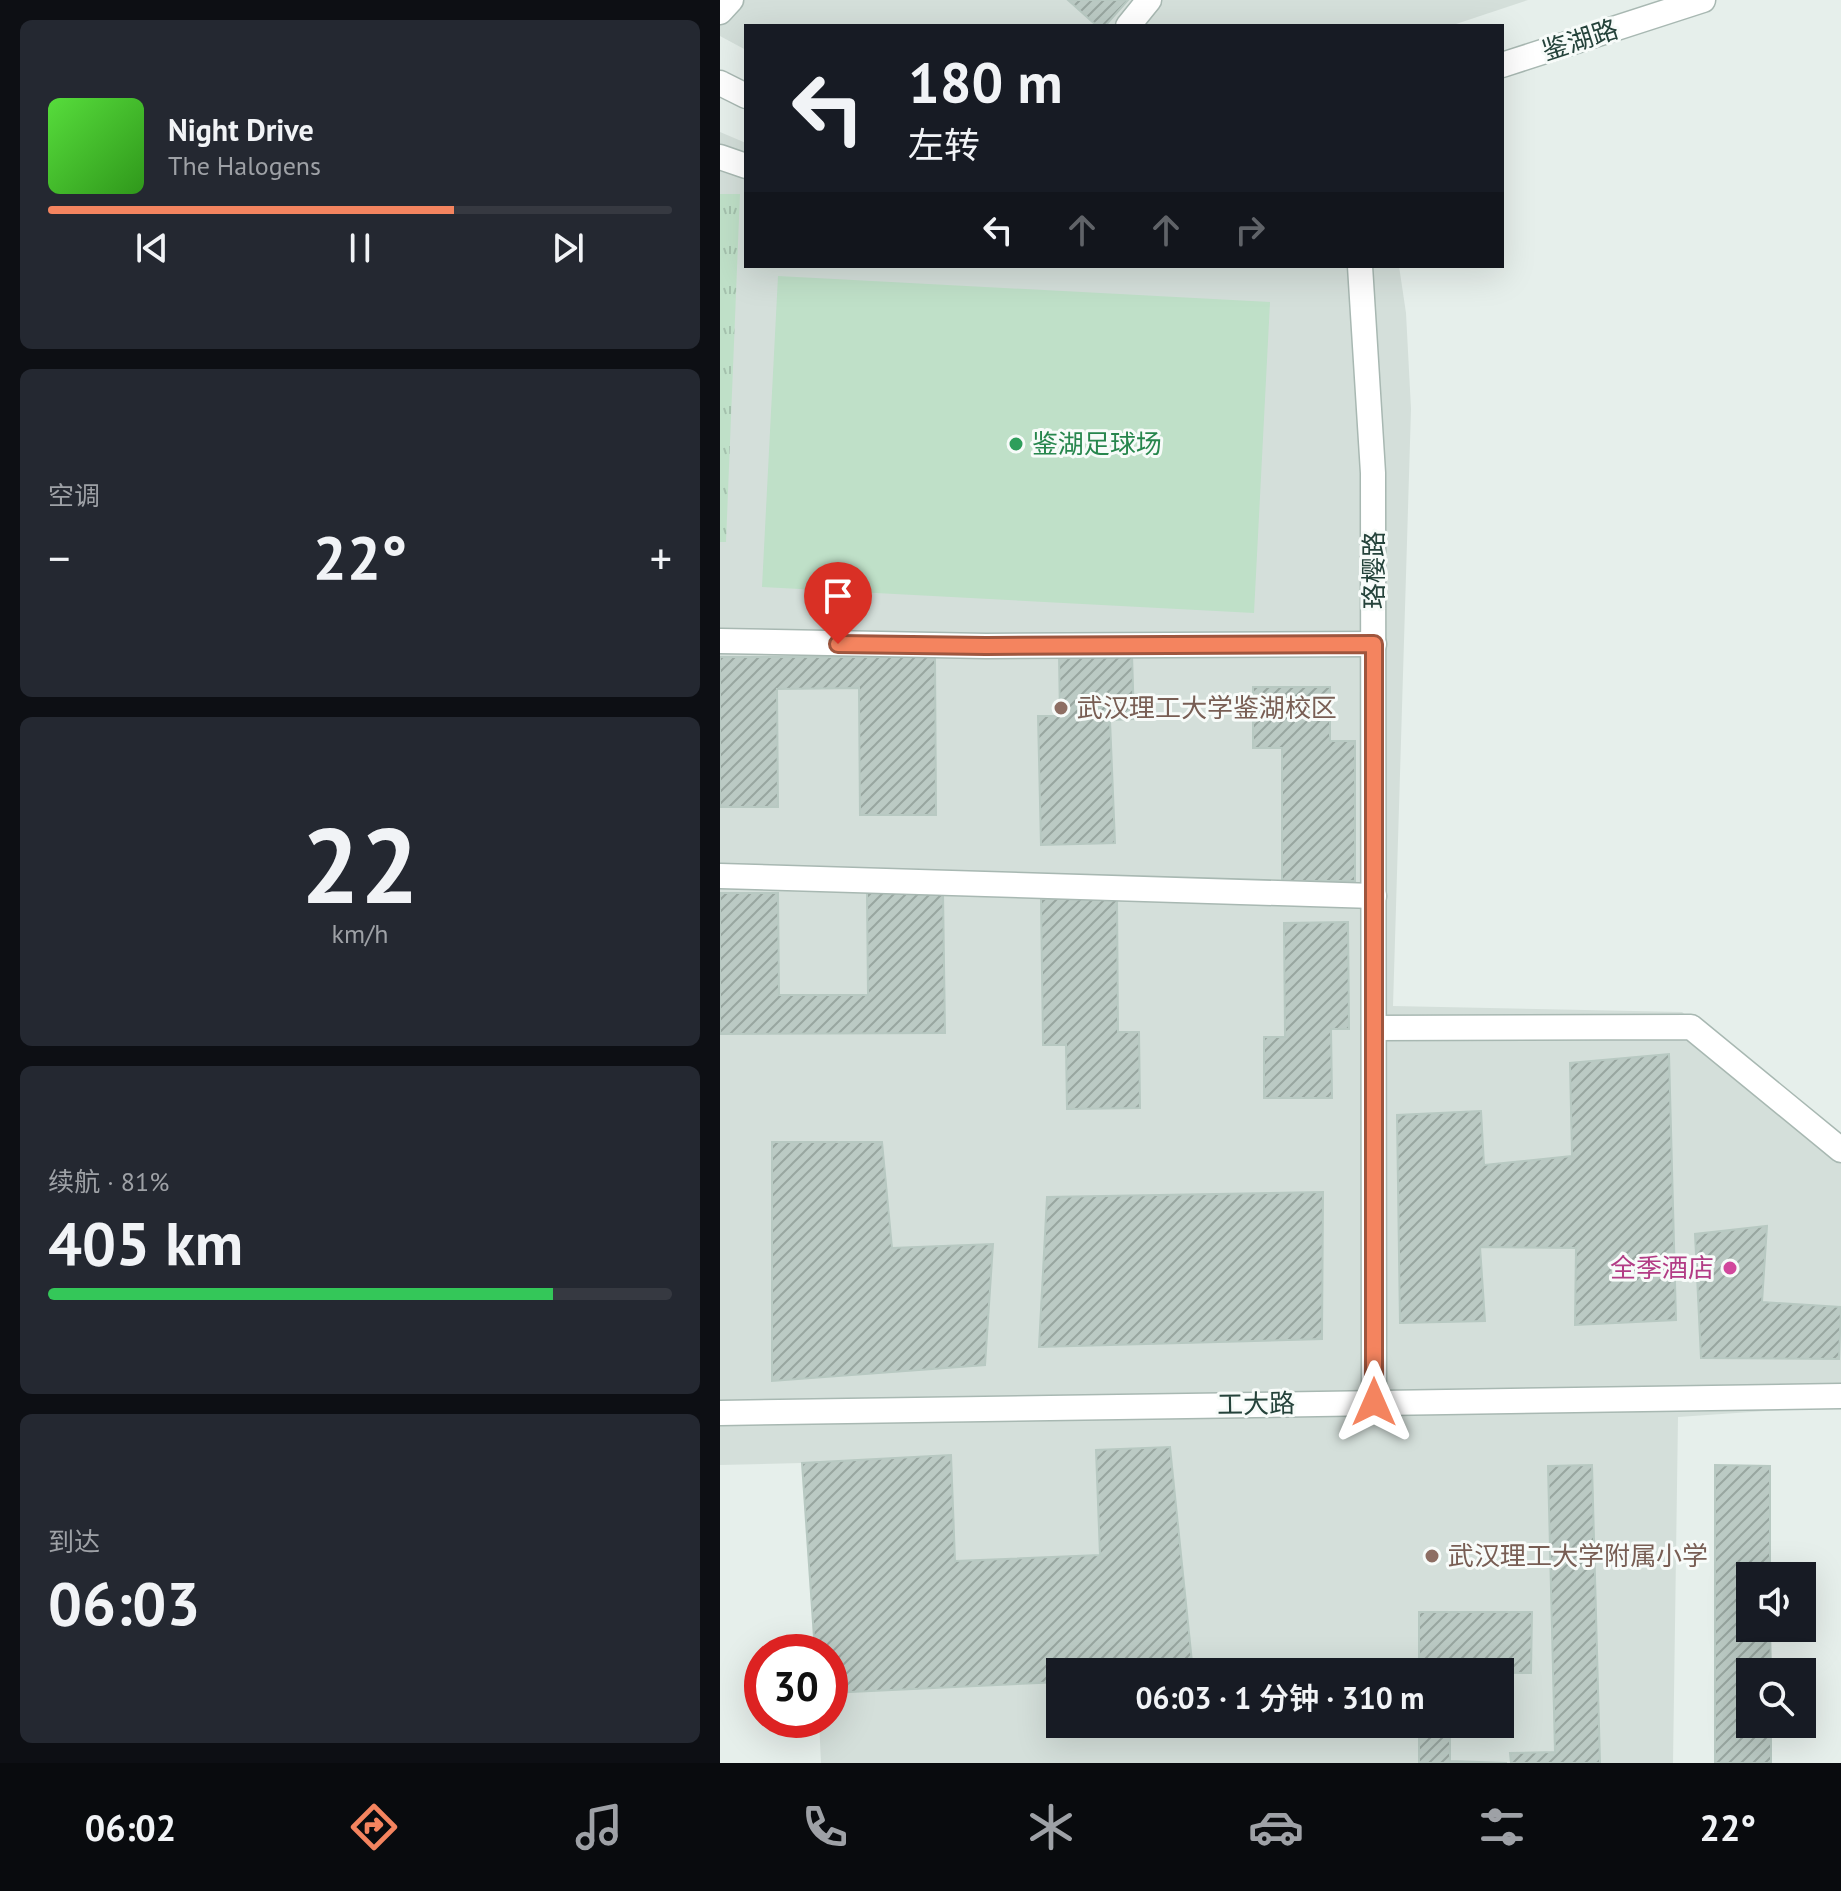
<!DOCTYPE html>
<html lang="zh">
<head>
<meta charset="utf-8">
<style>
  body { margin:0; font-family:"PT Sans","Noto Sans SC",sans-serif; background:#242831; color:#f1f3f6; height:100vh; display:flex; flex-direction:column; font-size:30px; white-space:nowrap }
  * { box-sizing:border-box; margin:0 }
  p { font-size:26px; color:#9ea1a6 }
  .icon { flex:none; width:44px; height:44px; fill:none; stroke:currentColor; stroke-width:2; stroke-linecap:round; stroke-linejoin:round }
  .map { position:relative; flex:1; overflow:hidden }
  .drawer { display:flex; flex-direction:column; gap:20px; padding:20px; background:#0d0f14; width:720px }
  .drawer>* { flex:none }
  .top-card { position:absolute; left:24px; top:24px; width:760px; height:244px; border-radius:0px; box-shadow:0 8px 32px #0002; background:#171b24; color:#f1f3f6; overflow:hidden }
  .tools { position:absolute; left:1016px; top:1562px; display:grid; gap:16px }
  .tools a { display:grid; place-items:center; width:80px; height:80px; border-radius:0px; background:#171b24; box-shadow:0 8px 32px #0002; font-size:40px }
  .speed { position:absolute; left:24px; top:1634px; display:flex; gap:16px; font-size:40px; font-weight:700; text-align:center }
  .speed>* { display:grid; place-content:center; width:104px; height:104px; border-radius:50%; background:#171b24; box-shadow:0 8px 32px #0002; line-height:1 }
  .speed .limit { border:12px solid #d22; background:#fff; color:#111 }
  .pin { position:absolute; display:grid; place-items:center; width:68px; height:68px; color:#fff; margin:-82px -34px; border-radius:50% 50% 50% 0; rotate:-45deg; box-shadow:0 0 8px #0007 }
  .pin .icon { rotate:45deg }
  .me { position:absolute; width:88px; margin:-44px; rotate:0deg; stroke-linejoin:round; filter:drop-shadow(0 0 6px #0008) }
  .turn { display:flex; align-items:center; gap:28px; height:168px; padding:0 32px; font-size:36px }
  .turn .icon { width:104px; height:104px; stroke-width:2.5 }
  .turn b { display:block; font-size:56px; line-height:68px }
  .lanes { display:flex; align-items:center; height:76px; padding:0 32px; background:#0003; justify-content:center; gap:40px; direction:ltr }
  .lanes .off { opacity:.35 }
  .big { font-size:60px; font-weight:600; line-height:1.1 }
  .drawer .card { flex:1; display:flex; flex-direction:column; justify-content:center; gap:12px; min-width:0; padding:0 28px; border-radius:12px; background:#242831 }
  .drawer .dial { align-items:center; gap:0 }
  .dial b { font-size:104px; line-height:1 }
  .song { display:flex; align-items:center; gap:24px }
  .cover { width:96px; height:96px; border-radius:12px; background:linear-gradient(135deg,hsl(110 70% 55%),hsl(110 70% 35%)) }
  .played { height:8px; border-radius:4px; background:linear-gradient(90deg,#f4845f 65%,#363941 65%) }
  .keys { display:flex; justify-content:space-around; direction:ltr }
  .heat { display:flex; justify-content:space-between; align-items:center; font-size:44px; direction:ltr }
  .charge { height:12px; border-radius:6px; background:linear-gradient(90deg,#34c759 81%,#363941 0) }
  .trip { position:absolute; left:326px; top:1658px; width:468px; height:80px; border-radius:0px; background:#171b24; box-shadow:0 8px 32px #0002; font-weight:600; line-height:80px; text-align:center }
  .tab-bar { display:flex; height:128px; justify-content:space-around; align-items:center; background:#090b0e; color:#9ea1a6 }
  .tab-bar .icon { width:56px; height:56px }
  .tab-bar .current { color:#f4845f }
  .tab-bar b { font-size:36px; color:#f1f3f6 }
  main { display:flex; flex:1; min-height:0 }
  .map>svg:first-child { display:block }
  .built { fill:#d4dfda; fill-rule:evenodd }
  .green { fill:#bfe0c8 }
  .park { fill:url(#park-tufts) }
  .building { fill:url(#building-hatch); stroke:#b8c9c2; stroke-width:2 }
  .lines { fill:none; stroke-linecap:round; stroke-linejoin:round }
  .minor-casing { stroke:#a8b8b2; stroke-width:27 }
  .minor { stroke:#fff; stroke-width:24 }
  .route-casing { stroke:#9f563e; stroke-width:20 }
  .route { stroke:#f4845f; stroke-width:14 }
  .leisure-dot { fill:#2e9e5b; stroke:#f7fbf9; stroke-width:3 }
  .education-dot { fill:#8d6e63; stroke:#f7fbf9; stroke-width:3 }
  .hotel-dot { fill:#d1479c; stroke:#f7fbf9; stroke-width:3 }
  .labels { text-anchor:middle; stroke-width:6; stroke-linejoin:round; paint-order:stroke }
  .street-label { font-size:26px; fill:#24423a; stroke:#f7fbf9 }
  .leisure-label { font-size:26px; fill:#27864d; stroke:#f7fbf9; text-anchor:start }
  .education-label { font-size:26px; fill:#785e54; stroke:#f7fbf9; text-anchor:start }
  .hotel-label { font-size:26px; fill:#b23c85; stroke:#f7fbf9; text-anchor:end }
</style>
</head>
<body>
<main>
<section class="drawer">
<div class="card">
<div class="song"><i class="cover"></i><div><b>Night Drive</b><p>The Halogens</p></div></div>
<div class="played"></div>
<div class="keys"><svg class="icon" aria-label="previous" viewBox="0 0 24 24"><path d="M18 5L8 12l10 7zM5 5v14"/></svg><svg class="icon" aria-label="pause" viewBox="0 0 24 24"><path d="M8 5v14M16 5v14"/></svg><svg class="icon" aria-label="next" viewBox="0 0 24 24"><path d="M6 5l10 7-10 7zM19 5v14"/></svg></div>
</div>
<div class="card"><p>空调</p>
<div class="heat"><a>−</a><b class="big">22°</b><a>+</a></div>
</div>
<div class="card dial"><b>22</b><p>km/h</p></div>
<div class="card"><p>续航 · 81%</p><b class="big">405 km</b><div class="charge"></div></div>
<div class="card"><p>到达</p><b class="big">06:03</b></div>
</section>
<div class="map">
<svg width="1121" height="1763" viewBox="0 0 1121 1763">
  <defs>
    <pattern id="park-tufts" width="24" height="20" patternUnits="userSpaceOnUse" patternTransform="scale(2)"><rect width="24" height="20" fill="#bfe0c8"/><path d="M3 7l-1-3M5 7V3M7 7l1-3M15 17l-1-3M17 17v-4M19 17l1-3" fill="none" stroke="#a4c1ad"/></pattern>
    <pattern id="building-hatch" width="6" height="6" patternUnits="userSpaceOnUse" patternTransform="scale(2)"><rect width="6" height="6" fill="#bbcac4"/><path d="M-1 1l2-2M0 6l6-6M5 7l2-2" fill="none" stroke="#98a6a0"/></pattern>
  </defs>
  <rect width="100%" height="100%" fill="#e6efeb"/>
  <!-- built -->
  <g class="built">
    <path d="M0,0H808L730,26H26V50L0,36Z"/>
    <path d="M0,132L26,143V266H679L686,313L691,409L673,1006L962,1012L1121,1139V1406L958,1417L953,1763H101L99,1720H110V1652H95L82,1463L0,1465ZM340,1672H780V1724H340Z"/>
  </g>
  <!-- green -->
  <path class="green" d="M58,276L550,302L534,613L42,587Z"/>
  <!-- park -->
  <path class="park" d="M0,194H20L6,542H0Z"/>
  <!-- building -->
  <g class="building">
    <path d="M348,0H408L385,26H377Z"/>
    <path d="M339,655H412L414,719L390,720L395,843L321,845L318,716H340Z"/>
    <path d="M0,657H215L216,815H140L139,688L57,689L58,807H0Z"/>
    <path d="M533,687H610V741H635V881H562V748H533Z"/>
    <path d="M0,893H58L59,995H148L147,893H223L225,1033L0,1034Z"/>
    <path d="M397,898L398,1032H419L420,1108L347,1109L346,1045H323L321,899Z"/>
    <path d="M628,922L629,1029H611L612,1098H544V1037H565L564,923Z"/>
    <path d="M949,1054L956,1320L855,1325L856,1248L760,1247L765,1321L680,1323L677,1115L761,1111L764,1165L852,1156L850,1063Z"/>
    <path d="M52,1142H162L172,1248L273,1244L265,1365L52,1381Z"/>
    <path d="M603,1192L602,1339L319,1347L327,1197Z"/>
    <path d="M1047,1226L1042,1302L1121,1307L1119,1359L981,1358L975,1234Z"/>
    <path d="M450,1447L473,1672H340V1682L110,1693V1652H95L82,1463L231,1455L235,1561L380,1555L376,1450Z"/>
    <path d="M872,1465L880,1763H791L790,1753L835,1752L828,1466Z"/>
    <path d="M995,1465L1050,1466V1576H1030V1628H1050L1051,1672H1030V1724H1051V1763H995Z"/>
    <path d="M699,1612H812L811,1673L699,1672Z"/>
    <path d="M699,1724H730V1761L787,1763H699Z"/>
  </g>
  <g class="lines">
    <defs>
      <g id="minor">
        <path d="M0,12L11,0"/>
        <path d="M408,26L429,0"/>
        <path d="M782,65L983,0"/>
        <path d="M0,83L26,96"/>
        <path d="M0,157L26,166"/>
        <path d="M640,266L653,473L654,1402"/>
        <path d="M0,641L266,646L654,644"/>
        <path d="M0,876L654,896"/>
        <path d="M654,1028L971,1027L1121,1150"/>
        <path d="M0,1413L1121,1396"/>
      </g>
    </defs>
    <!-- minor casing -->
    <use href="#minor" class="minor-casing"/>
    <!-- minor -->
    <use href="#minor" class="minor"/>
  </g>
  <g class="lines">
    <defs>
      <path id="route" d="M118,644L266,646L654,644V1402"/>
    </defs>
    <!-- route casing -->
    <use href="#route" class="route-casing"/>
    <!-- route -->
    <use href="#route" class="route"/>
  </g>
  <!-- markers -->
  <circle class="leisure-dot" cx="296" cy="444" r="8"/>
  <g class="education-dot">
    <circle cx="341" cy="708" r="8"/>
    <circle cx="712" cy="1556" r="8"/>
  </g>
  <circle class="hotel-dot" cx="1010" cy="1268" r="8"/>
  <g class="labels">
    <!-- street labels -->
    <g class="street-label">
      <text transform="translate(860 40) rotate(-18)" y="9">鉴湖路</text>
      <text transform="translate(654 570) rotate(-90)" y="9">珞樱路</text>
      <text transform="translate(536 1404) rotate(-1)" y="9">工大路</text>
    </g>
    <!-- leisure labels -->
    <g class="leisure-label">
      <text x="312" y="453">鉴湖足球场</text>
    </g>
    <!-- education labels -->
    <g class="education-label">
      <text x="357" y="717">武汉理工大学鉴湖校区</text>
      <text x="728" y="1565">武汉理工大学附属小学</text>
    </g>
    <!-- hotel labels -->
    <g class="hotel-label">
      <text x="994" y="1277">全季酒店</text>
    </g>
  </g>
</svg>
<div class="tools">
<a><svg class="icon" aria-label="sound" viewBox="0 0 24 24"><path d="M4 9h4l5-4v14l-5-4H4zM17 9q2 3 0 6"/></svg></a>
<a><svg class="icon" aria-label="search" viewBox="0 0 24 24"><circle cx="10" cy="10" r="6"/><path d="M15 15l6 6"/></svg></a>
</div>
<div class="speed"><div class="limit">30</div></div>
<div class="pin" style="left:118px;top:644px;background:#d93025"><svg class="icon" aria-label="arrive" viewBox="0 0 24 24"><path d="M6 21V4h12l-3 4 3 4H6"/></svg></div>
<svg class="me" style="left:654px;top:1402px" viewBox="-20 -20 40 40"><path d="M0-17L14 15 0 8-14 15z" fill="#f4845f" stroke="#fff" stroke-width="4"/></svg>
<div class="trip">06:03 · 1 分钟 · 310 m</div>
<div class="top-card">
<div class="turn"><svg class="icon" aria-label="left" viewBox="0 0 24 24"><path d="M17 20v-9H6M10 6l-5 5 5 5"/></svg><div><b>180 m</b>左转</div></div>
<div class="lanes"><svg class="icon" aria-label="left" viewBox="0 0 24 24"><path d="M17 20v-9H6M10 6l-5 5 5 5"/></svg><svg class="icon off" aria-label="ahead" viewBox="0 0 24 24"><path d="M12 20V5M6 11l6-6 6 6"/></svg><svg class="icon off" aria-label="ahead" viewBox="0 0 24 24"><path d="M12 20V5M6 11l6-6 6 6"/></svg><svg class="icon off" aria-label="right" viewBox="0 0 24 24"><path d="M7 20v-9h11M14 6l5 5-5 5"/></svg></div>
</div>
</div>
</main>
<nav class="tab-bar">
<b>06:02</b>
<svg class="icon current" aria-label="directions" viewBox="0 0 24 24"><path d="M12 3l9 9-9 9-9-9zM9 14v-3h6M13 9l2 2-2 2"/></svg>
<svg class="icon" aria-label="music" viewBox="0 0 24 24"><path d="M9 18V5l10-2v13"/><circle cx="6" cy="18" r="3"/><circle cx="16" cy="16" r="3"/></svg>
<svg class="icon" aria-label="phone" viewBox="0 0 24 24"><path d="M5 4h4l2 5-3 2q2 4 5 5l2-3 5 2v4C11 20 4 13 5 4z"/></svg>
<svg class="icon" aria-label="climate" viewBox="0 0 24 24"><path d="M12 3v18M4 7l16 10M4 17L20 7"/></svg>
<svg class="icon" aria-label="car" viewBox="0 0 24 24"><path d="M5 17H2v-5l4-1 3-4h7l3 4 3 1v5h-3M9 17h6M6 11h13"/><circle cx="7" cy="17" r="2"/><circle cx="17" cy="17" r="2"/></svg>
<svg class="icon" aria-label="filters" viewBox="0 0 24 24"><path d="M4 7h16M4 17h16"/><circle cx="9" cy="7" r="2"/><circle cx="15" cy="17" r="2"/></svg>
<b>22°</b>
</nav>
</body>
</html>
